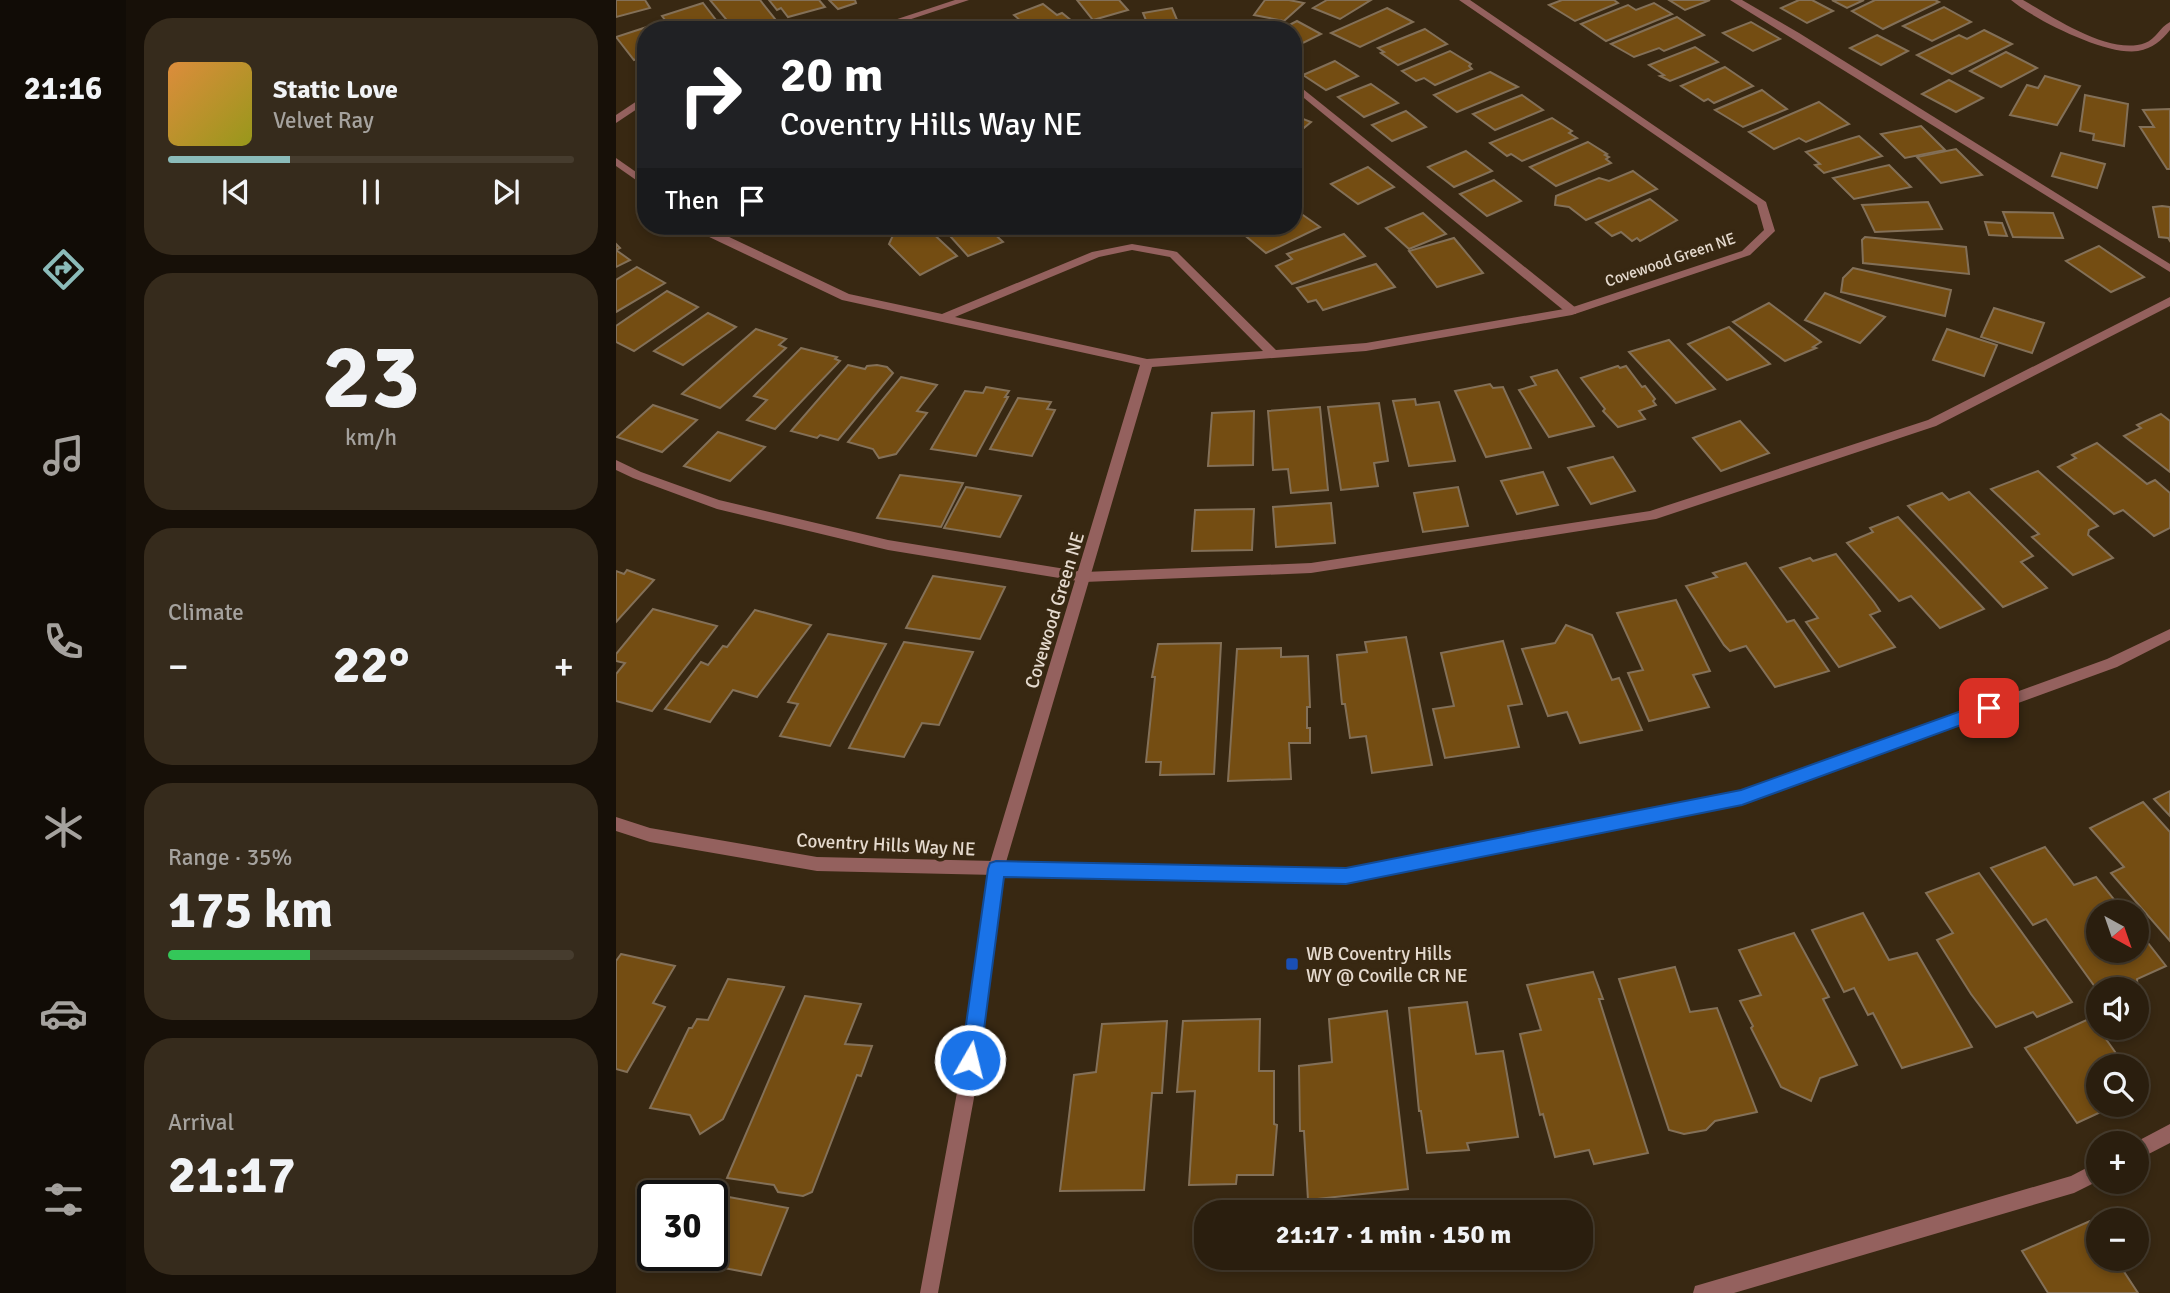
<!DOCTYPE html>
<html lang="en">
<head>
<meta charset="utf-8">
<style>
  body { margin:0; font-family:Signika,sans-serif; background:#362b1c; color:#f1f3f6; height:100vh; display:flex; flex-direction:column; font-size:26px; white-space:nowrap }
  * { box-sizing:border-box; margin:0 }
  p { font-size:23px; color:#a5a29e }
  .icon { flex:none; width:38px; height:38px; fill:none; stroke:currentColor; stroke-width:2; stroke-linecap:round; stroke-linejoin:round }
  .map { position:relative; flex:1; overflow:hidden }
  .side { display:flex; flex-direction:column; gap:18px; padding:18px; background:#171008; width:490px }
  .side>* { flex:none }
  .hud { position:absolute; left:21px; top:21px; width:665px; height:214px; border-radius:28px; box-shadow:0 4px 10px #0003,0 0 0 2px #463c2e; background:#202124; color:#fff; overflow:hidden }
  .needle { width:46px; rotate:140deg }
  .controls { position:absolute; left:1470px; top:900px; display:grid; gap:14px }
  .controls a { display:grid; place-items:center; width:63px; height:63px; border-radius:50%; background:#2a1e0e; box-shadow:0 4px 10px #0003,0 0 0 2px #463c2e; font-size:35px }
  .speed { position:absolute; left:21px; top:1180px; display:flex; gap:14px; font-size:35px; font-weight:700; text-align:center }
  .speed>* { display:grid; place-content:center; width:91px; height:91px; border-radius:50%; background:#2a1e0e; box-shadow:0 4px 10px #0003,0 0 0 2px #463c2e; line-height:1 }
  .speed .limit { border:4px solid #111; border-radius:10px; background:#fff; color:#111 }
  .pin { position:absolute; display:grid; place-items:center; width:60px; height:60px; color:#fff; margin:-30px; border-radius:14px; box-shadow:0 4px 10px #0006 }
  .me { position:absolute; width:77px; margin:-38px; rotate:8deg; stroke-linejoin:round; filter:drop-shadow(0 0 5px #0008) }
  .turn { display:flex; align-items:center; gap:24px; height:147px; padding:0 28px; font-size:32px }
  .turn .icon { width:91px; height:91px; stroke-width:2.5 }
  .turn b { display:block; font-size:49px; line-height:60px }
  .then { display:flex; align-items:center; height:66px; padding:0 28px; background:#0003; gap:14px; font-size:26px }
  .big { font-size:52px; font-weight:700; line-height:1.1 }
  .side .tile { flex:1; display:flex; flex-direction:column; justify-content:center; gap:10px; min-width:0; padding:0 24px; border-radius:28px; background:#362b1c }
  .side .dial { align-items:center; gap:0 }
  .dial b { font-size:91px; line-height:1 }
  .song { display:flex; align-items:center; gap:21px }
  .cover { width:84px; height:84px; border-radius:10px; background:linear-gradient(135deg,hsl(30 70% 55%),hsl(60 70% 35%)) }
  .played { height:7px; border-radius:4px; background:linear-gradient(90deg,#8bbbb9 30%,#463c2e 30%) }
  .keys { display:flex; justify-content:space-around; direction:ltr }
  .heat { display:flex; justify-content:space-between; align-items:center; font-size:38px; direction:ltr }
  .charge { height:10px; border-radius:5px; background:linear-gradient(90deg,#34c759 35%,#463c2e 0) }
  .trip { position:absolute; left:578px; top:1200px; width:399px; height:70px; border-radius:28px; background:#2a1e0e; box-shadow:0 4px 10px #0003,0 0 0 2px #463c2e; font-weight:700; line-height:70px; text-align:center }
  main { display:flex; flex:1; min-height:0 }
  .tabs { display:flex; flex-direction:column; width:126px; justify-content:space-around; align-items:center; background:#110c06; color:#a5a29e }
  .tabs .icon { width:49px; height:49px }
  .tabs .selected { color:#8bbbb9 }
  .tabs b { font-size:32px; color:#f1f3f6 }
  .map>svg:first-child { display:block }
  .building { fill:#744d12; stroke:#837058; stroke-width:2 }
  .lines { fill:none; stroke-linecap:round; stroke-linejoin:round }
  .service { fill:#94615e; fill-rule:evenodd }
  .minor { fill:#94615e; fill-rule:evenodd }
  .tertiary { fill:#94615e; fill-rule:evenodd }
  .route { fill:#1a73e8; stroke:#114b97; stroke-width:2 }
  .transit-dot { fill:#1a4fb4; stroke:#382812; stroke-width:2.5 }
  .labels { text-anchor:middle; stroke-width:7; stroke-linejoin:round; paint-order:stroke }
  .far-street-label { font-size:16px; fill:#e5dace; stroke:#382812 }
  .street-label { font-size:19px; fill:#e5dace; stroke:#382812 }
  .poi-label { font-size:19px; fill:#e5dace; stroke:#382812; text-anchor:start }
</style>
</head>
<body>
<main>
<nav class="tabs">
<b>21:16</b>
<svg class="icon selected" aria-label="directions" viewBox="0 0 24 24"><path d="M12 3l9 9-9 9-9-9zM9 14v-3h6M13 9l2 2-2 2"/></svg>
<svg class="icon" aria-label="music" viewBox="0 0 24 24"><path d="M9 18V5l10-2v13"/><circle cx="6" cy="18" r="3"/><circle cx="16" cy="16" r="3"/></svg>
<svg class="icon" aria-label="phone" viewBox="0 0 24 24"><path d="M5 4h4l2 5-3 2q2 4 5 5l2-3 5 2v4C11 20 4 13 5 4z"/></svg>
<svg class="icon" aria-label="climate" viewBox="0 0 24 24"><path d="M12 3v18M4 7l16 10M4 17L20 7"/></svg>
<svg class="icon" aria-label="car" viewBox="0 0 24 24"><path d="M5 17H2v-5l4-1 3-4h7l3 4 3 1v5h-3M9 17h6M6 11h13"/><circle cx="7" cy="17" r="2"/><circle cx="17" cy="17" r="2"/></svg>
<svg class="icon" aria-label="filters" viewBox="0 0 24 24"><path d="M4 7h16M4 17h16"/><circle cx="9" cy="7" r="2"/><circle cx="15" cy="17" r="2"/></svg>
</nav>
<section class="side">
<div class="tile">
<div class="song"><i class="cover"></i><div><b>Static Love</b><p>Velvet Ray</p></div></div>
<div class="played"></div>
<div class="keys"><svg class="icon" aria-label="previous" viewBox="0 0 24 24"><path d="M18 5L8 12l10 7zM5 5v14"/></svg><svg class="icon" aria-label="pause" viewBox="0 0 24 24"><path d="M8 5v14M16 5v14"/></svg><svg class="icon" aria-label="next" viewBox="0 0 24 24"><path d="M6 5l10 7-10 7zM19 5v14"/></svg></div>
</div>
<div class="tile dial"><b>23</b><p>km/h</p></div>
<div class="tile"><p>Climate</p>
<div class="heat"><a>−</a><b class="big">22°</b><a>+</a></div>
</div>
<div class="tile"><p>Range · 35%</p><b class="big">175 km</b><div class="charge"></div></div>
<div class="tile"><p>Arrival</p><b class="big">21:17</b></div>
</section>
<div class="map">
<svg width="1554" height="1293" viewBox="0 0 1554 1293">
  <rect width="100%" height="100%" fill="#382812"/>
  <!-- building -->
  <g class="building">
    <path d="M0,0H29L34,8L0,17Z"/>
    <path d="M94,0H144L163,24L143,30H129L123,22L114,24Z"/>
    <path d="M153,0H203L209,7L172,17L165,8L161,10Z"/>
    <path d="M213,0H239L240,3L222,9Z"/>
    <path d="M461,0H503L512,10L477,20Z"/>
    <path d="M649,0H673L688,3L668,21L638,15Z"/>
    <path d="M711,0H755L724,19L697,8Z"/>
    <path d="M946,0H998L1002,3L959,21L933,5Z"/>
    <path d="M1053,0H1094L1069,10Z"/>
    <path d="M1183,0H1196L1217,11L1191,23L1165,8Z"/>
    <path d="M1216,0H1248L1231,8Z"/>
    <path d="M1259,0H1319L1323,2L1267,29L1236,11Z"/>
    <path d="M87,3L103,24L94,27L96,30H57L46,16Z"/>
    <path d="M1038,3L1056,14L990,41L965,24L1012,5L1020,10Z"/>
    <path d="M427,4L441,15L446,13L467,30H415L398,15Z"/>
    <path d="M1328,7L1355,22L1316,41L1287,26Z"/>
    <path d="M556,8L564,27L534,30L527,13Z"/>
    <path d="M771,8L797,22L744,47L715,33Z"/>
    <path d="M1061,17L1088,35L1048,51L1043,48L1018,57L995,44Z"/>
    <path d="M392,20L405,30L368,28Z"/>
    <path d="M681,21L705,34L677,48V30H664Z"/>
    <path d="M1135,22L1164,39L1137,51L1107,33Z"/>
    <path d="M34,26L38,30H30V56L18,60L0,37Z"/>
    <path d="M809,29L831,44L782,65L765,53L768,52L762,48Z"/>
    <path d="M1368,30L1396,44L1336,74L1301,55L1343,35L1351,39Z"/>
    <path d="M1261,35L1292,51L1265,65L1234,48Z"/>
    <path d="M1079,47L1102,62L1054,81L1044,76L1048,75L1033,65Z"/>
    <path d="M834,51L855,64L853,66L856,69L819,85L808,78L800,81L786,71Z"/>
    <path d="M1390,52L1421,68L1385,87L1354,71Z"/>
    <path d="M719,61L742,76L710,90L687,75Z"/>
    <path d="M1109,67L1137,86L1098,103L1092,99L1088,101L1065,86Z"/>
    <path d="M874,72L902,87L841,112L818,95Z"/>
    <path d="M1429,76L1464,86L1441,125L1394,115L1411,85L1422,88Z"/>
    <path d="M1333,80L1367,98L1340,112L1306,94Z"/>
    <path d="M755,84L782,103L748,117L722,97Z"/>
    <path d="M1146,90L1171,109L1127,127L1099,110Z"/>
    <path d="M906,95L927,110L879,130L857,114Z"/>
    <path d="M1469,95L1512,104L1508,146L1477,140L1478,134L1464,131Z"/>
    <path d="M1203,102L1233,124L1190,142L1183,138L1158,149L1133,132Z"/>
    <path d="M1554,109V169H1551L1524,127H1538L1527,110Z"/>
    <path d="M790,111L810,127L776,141L756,125Z"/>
    <path d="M677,115L695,122L677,137Z"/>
    <path d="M936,118L956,131L953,133L961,138L906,161L895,154L891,156L874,143Z"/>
    <path d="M1305,126L1329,150L1289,158L1265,134Z"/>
    <path d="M1243,136L1266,156L1208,173L1199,165L1204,164L1190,152Z"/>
    <path d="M972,142L991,154L989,155L993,157L990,159L995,163L940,186L914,167Z"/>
    <path d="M1340,149L1366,175L1325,183L1301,157Z"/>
    <path d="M850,151L876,171L838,187L812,167Z"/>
    <path d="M1445,153L1489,164L1481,188L1436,176Z"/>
    <path d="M1273,165L1295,187L1238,199L1217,178Z"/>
    <path d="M752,167L778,187L742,204L715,184Z"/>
    <path d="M1017,171L1041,189L970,220L953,207L939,205L940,196L983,178L993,181Z"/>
    <path d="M878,180L905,201L871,216L844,194Z"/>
    <path d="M1034,199L1061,220L1024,241L1021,238L1016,241L1005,232L996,236L980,223Z"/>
    <path d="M1312,202L1326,229L1259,232L1246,205Z"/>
    <path d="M1546,206L1554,207V241L1552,238L1543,237L1537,207Z"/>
    <path d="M677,208L704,227L650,253L626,233L642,226H677Z"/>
    <path d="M1387,212L1437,213L1447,238L1397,237Z"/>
    <path d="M807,213L830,234L793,249L770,228Z"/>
    <path d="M1369,222L1386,223L1391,236L1373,235Z"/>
    <path d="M325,226H370L387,242L352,256Z"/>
    <path d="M310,227L341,256L304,275L273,244L278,233L294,234Z"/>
    <path d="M728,234L749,256L676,284L660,266L676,259L671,254Z"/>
    <path d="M1249,237L1350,247L1353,274L1247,263L1246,240Z"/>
    <path d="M838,238L867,273L821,287L793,251Z"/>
    <path d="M0,244L4,248L0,250L14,260L0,267Z"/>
    <path d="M1483,246L1528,277L1495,292L1450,261Z"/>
    <path d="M760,264L779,287L707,310L700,300L692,302L681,288Z"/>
    <path d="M21,267L49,283L0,312V280Z"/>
    <path d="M1237,268L1335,290L1329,316L1225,292L1227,278Z"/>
    <path d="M51,291L82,307L18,351L0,342V326Z"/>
    <path d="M1209,293L1269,317L1244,343L1189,320Z"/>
    <path d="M1153,303L1205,342L1197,347L1200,348L1169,361L1117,322Z"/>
    <path d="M1378,308L1428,323L1416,353L1365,337Z"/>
    <path d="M92,313L120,327L67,365L38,351Z"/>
    <path d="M1113,327L1154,364L1111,380L1072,344Z"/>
    <path d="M140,329L170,339L163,345L170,348L104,408L66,394Z"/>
    <path d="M1331,329L1381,345L1368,376L1317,360Z"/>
    <path d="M1053,340L1099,389L1060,403L1013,352Z"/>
    <path d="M185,348L221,357L219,359L224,361L159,429L131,420L151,400L138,396Z"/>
    <path d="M232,365L249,369L251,366L261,365L271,367L277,373L222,440L204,435L201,438L175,431Z"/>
    <path d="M1002,366L1004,368L1010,366L1026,387L1029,386L1039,399L1037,401L1040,405L1023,411L1029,419L1002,427L987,411L989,409L965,378Z"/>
    <path d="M941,370L978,426L933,437L903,390L920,385L915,377Z"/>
    <path d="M285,377L321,385L301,411L311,413L280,454L263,458L257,449L232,442Z"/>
    <path d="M874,384L877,388L887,387L915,448L870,457L839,391Z"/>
    <path d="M370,387L393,391L389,397H392L360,456L315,449L349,391L367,393Z"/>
    <path d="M402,398L435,402L431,409L439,410L416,456L374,449Z"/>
    <path d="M799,399L800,405L823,402L839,461L793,466L777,401Z"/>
    <path d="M763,403L772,461L758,463L762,486L725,490L712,407Z"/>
    <path d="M37,405L81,420L46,452L1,437Z"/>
    <path d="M704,407L712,490L675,493L672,469L657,470L652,411Z"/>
    <path d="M638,411L637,465L592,466L596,413Z"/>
    <path d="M1545,414L1554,421V472L1508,436L1525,428L1521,425Z"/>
    <path d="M1124,421L1153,453L1105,471L1077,438Z"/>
    <path d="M102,432L149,447L114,481L68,466Z"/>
    <path d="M1481,443L1531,484L1539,480L1554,493V528L1538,536L1507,510L1498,514L1442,467L1460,458L1456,455Z"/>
    <path d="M997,457L1019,491L975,504L952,468Z"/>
    <path d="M1422,471L1482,526L1473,530L1472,535L1497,558L1457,575L1416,537L1423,534L1375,489Z"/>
    <path d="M927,472L942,505L901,514L885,481Z"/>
    <path d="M284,475L347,483L325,527L261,518Z"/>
    <path d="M350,487L405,496L384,537L328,528Z"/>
    <path d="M842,487L852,526L807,532L798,493Z"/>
    <path d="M1353,492L1417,556L1405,562L1431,588L1387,607L1292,506L1326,493L1333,500Z"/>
    <path d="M715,503L719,543L660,547L657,507Z"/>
    <path d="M638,509L636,550L576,551L579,510Z"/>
    <path d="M1282,517L1368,609L1324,628L1295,596L1283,601L1231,543L1257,532L1254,528Z"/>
    <path d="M1220,554L1258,602L1264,611L1254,615L1279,647L1223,667L1190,622L1202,618L1164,568L1194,558L1197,561Z"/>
    <path d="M1130,563L1171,622L1178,620L1213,671L1159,687L1130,646L1114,651L1108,645L1070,586L1101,577L1097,573Z"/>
    <path d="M11,570L38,580L0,622V571L8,574Z"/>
    <path d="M317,576L389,587L364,639L290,628Z"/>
    <path d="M1060,600L1094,671L1077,675L1093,707L1033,721L1012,673L1027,670L1001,613Z"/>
    <path d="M37,609L101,626L36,711L0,701V674L9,663L0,661V654Z"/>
    <path d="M139,610L195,625L141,697L117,690L94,722L49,709L85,662L92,665L107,646L111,647Z"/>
    <path d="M950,625L976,635L996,680L1003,678L1026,730L964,743L951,712L932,716L906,649L939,643Z"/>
    <path d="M212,634L270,644L214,746L164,736L182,704L172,702Z"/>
    <path d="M790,637L816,765L756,773L750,736L734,738L729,704H726L721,655L751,652L749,642Z"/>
    <path d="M887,641L906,704L892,706L903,747L829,758L817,709L838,706L825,653Z"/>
    <path d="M288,642L357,652L323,725L306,723L288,757L233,748Z"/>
    <path d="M605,643L598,774L544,775L545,762H530L539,677H536L542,644Z"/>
    <path d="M665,648V657L692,656L694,707H691V728H694V743H673L675,779L612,781L621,649Z"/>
    <path d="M1554,791V816L1538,799Z"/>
    <path d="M1527,802L1554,832V941L1495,873L1508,867L1474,828Z"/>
    <path d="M1429,847L1458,885L1480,877L1508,912H1482V950H1521V929L1550,966L1521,979L1522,992L1521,989L1482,991L1430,919L1417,925L1375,868Z"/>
    <path d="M1363,873L1456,1002L1421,1017L1417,1012L1380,1027L1355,994L1321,940L1337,933L1310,893Z"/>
    <path d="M1247,913L1273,960L1301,953L1356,1047L1286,1068L1257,1013L1252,1015L1238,988L1228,992L1196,930Z"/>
    <path d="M1178,933L1213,997L1207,999L1241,1065L1204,1078L1195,1101L1165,1087L1135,1028L1137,1026L1124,1001L1145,995L1123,950Z"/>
    <path d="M5,954L59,966L37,1003L49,1007L11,1072L0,1069V961Z"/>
    <path d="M1059,967L1074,1012L1101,1008L1141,1112L1099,1121L1090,1130L1068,1134L1053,1130L1003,979Z"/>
    <path d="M977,972L987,999H983L1032,1153L978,1164L973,1150L939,1157L927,1114L924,1115L904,1034L925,1030L911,985Z"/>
    <path d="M112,979L168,987L107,1119L84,1134L74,1115L34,1108L73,1028H76L81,1019L92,1020Z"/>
    <path d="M189,996L245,1004L229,1044L256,1046L245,1076L241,1075L196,1192L187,1196L162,1192L158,1185L111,1178Z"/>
    <path d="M851,1002L860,1054L887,1051L902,1137L851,1143L853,1150L811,1153L805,1111H803L793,1008Z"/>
    <path d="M771,1011L792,1189L692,1200L688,1131H684L683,1066L716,1062L713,1019Z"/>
    <path d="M1475,1018L1509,1066H1482V1104H1502L1461,1123L1409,1048Z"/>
    <path d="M644,1019L643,1071H658V1124L661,1125L657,1175H621L620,1184L573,1185L579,1091L561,1092L567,1021Z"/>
    <path d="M551,1021L546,1093H536L528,1190L444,1191L458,1075L480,1072L486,1024Z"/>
    <path d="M102,1195L172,1208L145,1275L71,1261L74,1255H96V1207Z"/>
    <path d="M1474,1221L1482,1233V1258H1499L1522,1293H1432L1406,1251Z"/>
  </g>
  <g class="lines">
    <!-- service -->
    <g class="service">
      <path d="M1114,0H1126L1183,33L1554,264V272Z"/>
      <path d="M677,81L960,308V314H952L677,89Z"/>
      <path d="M103,226H117L93,236L88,233Z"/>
      <path d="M1554,297V306L1320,426L1040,519L695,573L468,582L272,550L101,509L17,478L0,470V460L25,472L103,500L272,540L468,572L695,563L1034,511L1312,420Z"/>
      <path d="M1554,1124V1143L1521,1160V1143H1518Z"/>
      <path d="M1482,1162V1181L1458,1193L1118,1293H1077L1079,1286L1086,1284L1455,1176Z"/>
    </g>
    <!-- minor -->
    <g class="minor">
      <path d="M339,0H353L262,30H248Z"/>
      <path d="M843,0H854L1150,202L1159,231L1134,255L956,315L750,351L536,367L388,869L360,1087L322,1293H304L342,1087L372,869L524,365L226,300L89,235L79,226H90L233,294L326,314L476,252L516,244L557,251L561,252L660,350L750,343L954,308L1126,251L1148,230L1141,205ZM516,250L554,257L647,351L531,359L339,317L483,257Z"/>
      <path d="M1395,0H1407C1437,17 1494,56 1529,43C1540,39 1544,27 1554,22V30C1545,41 1537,48 1522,51C1491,56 1419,20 1395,0Z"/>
      <path d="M30,95V103L0,123V115Z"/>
      <path d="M0,158L30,179V187L0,166Z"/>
    </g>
    <!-- tertiary -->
    <path class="tertiary" d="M1554,629V640L1501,667L1126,804L730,883L201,871L34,842L0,831V817L34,828L201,857L730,869L1126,792L1491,659Z"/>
  </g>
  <!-- route -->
  <path class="route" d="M1373,701L1378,703L1381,708L1378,713L1126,805L730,884L388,877L364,1060L361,1067L354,1069L347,1067L345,1060L372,869L374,863L380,861L730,868L1125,790Z"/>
  <!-- markers -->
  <rect class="transit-dot" x="669" y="957" width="14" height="14" rx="3.5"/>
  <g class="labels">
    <!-- far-street labels -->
    <g class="far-street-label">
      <text transform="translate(1054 259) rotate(-19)" y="6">Covewood Green NE</text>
    </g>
    <!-- street labels -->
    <g class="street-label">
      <text transform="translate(438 610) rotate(-73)" y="7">Covewood Green NE</text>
      <text transform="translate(270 844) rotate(3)" y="7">Coventry Hills Way NE</text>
    </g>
    <!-- poi labels -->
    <g class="poi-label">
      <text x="690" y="960">WB Coventry Hills<tspan x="690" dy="22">WY @ Coville CR NE</tspan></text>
    </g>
  </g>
</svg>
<div class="controls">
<a><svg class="needle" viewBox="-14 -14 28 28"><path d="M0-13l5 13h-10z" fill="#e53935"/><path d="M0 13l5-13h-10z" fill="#a5a29e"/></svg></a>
<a><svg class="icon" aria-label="sound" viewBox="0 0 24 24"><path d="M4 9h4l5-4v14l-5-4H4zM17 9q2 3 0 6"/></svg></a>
<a><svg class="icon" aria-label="search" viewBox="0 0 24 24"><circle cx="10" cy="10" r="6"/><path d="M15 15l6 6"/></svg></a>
<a>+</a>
<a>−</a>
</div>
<div class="speed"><div class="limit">30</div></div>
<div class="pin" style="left:1373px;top:708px;background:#d93025"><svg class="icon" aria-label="arrive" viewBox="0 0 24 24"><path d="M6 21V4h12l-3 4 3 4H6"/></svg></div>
<svg class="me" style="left:354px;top:1060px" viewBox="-20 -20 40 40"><circle r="17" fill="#1a73e8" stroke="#fff" stroke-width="3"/><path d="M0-11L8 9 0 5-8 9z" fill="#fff"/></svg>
<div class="trip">21:17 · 1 min · 150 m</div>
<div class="hud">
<div class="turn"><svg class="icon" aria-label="right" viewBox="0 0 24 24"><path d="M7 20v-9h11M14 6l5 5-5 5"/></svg><div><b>20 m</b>Coventry Hills Way NE</div></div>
<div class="then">Then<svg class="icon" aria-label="arrive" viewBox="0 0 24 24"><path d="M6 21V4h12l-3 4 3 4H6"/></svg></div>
</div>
</div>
</main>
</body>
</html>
